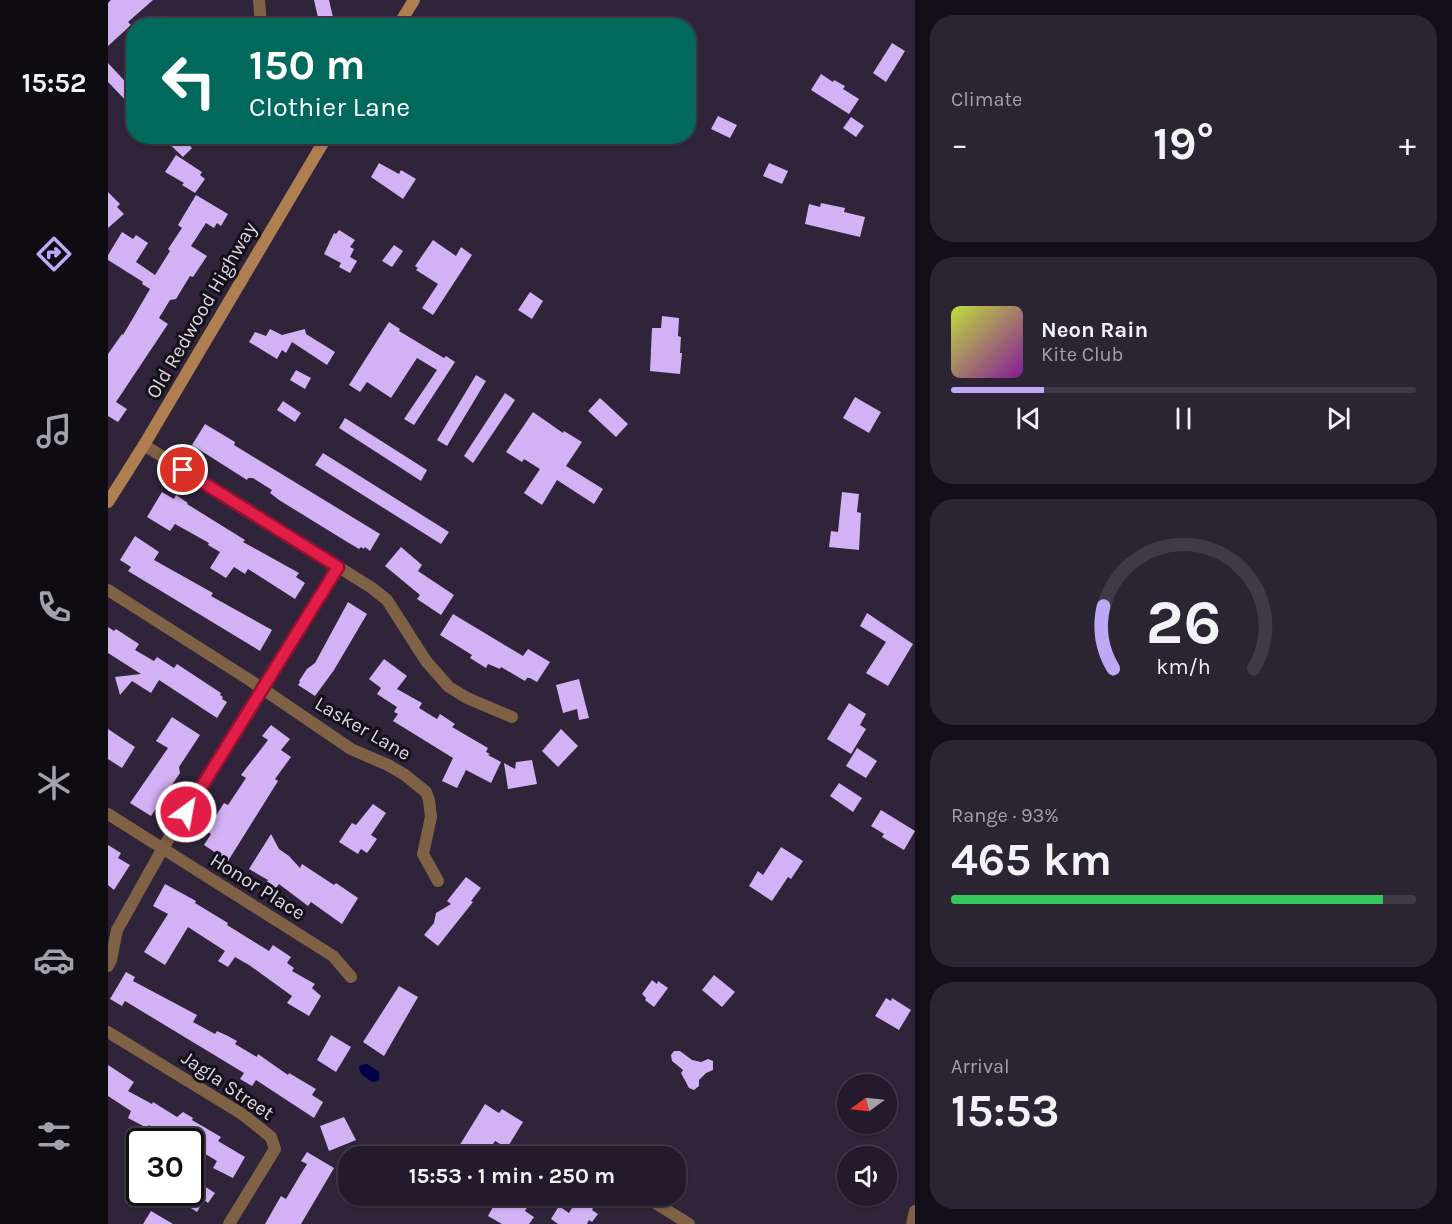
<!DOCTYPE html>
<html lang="en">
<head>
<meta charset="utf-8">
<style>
  body { margin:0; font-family:Karla,sans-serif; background:#2b2433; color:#f1f3f6; height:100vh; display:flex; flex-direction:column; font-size:22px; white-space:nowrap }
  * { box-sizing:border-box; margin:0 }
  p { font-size:20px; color:#a3a1a9 }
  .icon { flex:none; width:33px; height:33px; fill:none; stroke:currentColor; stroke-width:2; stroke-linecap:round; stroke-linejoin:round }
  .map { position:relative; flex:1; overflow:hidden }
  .panel { display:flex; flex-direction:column; gap:15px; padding:15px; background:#130f18; width:537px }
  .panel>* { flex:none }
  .hud { position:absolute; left:18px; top:18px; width:570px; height:126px; border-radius:24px; box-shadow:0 2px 4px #0004,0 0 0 2px #403947; background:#00695c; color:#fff; overflow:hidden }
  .needle { width:39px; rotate:255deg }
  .tools { position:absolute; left:729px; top:1074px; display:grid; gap:12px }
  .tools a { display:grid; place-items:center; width:60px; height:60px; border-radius:50%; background:#231b2b; box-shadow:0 2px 4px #0004,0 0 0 2px #403947; font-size:30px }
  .speed { position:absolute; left:18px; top:1128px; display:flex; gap:12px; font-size:30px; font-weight:700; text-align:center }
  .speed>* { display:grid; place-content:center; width:78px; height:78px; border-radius:50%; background:#231b2b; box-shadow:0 2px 4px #0004,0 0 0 2px #403947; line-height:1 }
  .speed .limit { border:3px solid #111; border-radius:9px; background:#fff; color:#111 }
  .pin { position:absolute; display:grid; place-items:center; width:51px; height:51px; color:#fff; margin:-26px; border:3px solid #fff; border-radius:50%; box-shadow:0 2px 6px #0007 }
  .me { position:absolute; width:66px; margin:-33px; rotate:32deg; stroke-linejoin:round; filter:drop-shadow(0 0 4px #0008) }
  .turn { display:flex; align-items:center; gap:21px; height:126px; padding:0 24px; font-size:27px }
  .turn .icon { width:78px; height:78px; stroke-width:2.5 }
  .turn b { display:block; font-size:42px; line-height:51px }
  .big { font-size:45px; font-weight:700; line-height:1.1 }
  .panel .card { flex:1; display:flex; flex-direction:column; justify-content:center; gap:9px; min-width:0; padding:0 21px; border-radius:24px; background:#2b2433 }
  .panel .dial { align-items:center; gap:0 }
  .dial svg { height:156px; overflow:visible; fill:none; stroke:#403947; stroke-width:7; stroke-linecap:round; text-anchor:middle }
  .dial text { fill:#f1f3f6; stroke:none }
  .song { display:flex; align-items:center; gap:18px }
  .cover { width:72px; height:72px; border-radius:9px; background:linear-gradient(135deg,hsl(70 70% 55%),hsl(290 70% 35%)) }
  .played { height:6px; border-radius:3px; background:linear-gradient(90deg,#bda9f5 20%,#403947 20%) }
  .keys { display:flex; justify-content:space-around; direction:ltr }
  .heat { display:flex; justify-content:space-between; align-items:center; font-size:33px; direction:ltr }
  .charge { height:9px; border-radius:4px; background:linear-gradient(90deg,#34c759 93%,#403947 0) }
  .trip { position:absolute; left:230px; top:1146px; width:348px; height:60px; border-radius:24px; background:#231b2b; box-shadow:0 2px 4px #0004,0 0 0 2px #403947; font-weight:700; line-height:60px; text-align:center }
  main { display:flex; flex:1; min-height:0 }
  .menu { display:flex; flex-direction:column; width:108px; justify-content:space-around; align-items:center; background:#0e0b11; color:#a3a1a9 }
  .menu .icon { width:42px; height:42px }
  .menu .active { color:#bda9f5 }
  .menu b { font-size:27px; color:#f1f3f6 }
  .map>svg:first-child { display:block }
  .water { fill:#000249 }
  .building { fill:#d2b1f5 }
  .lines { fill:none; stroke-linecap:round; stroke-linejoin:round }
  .street { stroke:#7f6145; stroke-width:12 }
  .secondary { stroke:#af7f51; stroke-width:12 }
  .route-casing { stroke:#92132f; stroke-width:15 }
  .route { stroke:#e11d48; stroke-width:10 }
  .labels { text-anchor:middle; stroke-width:6; stroke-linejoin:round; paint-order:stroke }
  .street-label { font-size:20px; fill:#dcd5e3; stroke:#141019 }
</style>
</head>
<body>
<main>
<nav class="menu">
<b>15:52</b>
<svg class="icon active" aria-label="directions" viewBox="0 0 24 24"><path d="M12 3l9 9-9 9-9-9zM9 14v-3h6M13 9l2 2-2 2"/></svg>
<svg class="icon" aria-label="music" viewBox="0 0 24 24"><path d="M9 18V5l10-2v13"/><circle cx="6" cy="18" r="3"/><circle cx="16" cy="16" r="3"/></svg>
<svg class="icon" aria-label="phone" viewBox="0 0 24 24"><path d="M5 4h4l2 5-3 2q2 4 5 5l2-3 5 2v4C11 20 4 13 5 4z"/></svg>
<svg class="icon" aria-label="climate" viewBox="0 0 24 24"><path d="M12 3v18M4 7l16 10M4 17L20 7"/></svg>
<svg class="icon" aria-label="car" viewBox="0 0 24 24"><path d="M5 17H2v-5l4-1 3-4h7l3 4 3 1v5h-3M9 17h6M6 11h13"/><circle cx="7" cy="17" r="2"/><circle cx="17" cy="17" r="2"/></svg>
<svg class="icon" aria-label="filters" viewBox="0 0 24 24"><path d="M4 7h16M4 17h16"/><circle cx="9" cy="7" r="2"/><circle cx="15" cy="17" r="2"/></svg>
</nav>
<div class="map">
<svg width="807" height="1224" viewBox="0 0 807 1224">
  <rect width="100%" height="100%" fill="#2f2439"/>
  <!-- water -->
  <path class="water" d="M259,1064L271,1072V1080L264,1082L253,1074L251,1068L253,1065Z"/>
  <!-- building -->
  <g class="building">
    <path d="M3,0H45L20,22L23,25L0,46V3Z"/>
    <path d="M206,0H221L227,26H212Z"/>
    <path d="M784,43L797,51L778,82L765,73Z"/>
    <path d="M0,63L26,91V109L0,82Z"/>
    <path d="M713,74L725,82L726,80L737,86L735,89L751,99L741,114L703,90Z"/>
    <path d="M610,116L629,125L622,138L603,129Z"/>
    <path d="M743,117L756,126L748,137L735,128Z"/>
    <path d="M53,136H72L84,148L75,157Z"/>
    <path d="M68,155L94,172L92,175L97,179L87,193L74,185L76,183L57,172Z"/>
    <path d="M271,163L291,174L293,170L308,179L295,199L263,177Z"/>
    <path d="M661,163L680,171L674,184L655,176Z"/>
    <path d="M0,192L12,204L9,207L16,214L0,228Z"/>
    <path d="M88,195L120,214L113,226L109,223L106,228L98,223L83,246L99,256L85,277L82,276L68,299L62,300L51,318L60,324L8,402L19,409L10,422L0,416V354L14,334L15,335L42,289L34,284L35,282L0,260V255L14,232L25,239L28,235L40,243L28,262L47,275L62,251L60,249L74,228L70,225Z"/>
    <path d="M713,203L737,208L736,212L757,217L752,237L697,224L701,204L712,207Z"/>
    <path d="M231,230L247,240L242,247L246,249L242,257L249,261L242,273L231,267L233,263L216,254L226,233L228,234Z"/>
    <path d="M325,240L348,256L353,247L364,255L325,315L314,308L330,284L308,270L310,268L307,266Z"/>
    <path d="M286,245L295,251L284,267L274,261Z"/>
    <path d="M422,292L435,301L424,319L410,310Z"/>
    <path d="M554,316L571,318L570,336L573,337L572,353H574L572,374L542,371L544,328H553Z"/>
    <path d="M281,322L292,329L291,331L336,358L338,356L347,362L306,425L296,419L329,370L309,358L283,398L259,382L252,392L241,385Z"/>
    <path d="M162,329L174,335L197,329L198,334L227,352L219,365L184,342L178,353L174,350L169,359L141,342L147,332L158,336Z"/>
    <path d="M188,370L203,378L197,389L182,380Z"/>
    <path d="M368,375L378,381L339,446L329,440Z"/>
    <path d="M397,393L407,400L365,463L356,456Z"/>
    <path d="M747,397L773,412L761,433L735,418Z"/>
    <path d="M492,398L520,424L508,437L480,411Z"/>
    <path d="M175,401L193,413L187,422L169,410Z"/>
    <path d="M425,412L455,433L456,431L474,442L458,466L495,489L486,504L449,480L434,505L416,493L432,469L416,459L414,462L398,452Z"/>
    <path d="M237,418L319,470L313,481L231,428Z"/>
    <path d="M97,424L127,442L126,445L272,534L262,551L257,547L256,549L253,547L251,549L236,540L171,500L162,493L164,490L145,478H140L139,480L84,445Z"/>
    <path d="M215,453L341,532L333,544L207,465Z"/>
    <path d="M54,492L66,499L68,495L80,503L79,504L137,540L135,542L191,573L188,577L197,583L187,599L140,569L137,574L126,567L118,578L102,568L112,552L100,545L101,543L67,524L62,531L39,517Z"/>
    <path d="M734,492L751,494L749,512L753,513L751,550L721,547L723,531L730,532Z"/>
    <path d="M27,536L51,552L46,560L105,593L103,596L164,630L152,651L20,571L23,567L12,560Z"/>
    <path d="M293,547L314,565L310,571L346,595L333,615L309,599L312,595L277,566Z"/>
    <path d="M240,602L259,614L226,670L207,696L190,685L192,682L191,681L199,669L207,663Z"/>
    <path d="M759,613L805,644L780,686L758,673L778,642L752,626Z"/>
    <path d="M345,614L415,656L420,649L442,662L429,682L422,678H419L417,681L393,667L392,669L380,664L378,668L362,658L364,655L332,635Z"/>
    <path d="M0,627L6,631L8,629L31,644L27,650L46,661L49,657L66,668L69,664L113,693L112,695L115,697L114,699L119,702L109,718L51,680L43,693L24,681L12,695L7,677L33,674L0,653Z"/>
    <path d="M276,659L299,676L289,689L314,703L311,708L329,719L332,714L347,724L344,727L380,748L378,752L382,754L380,755L393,762L383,783L358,770L349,788L334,781L345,758L285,721L290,714L286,712L289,707L269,694L273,688L261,679Z"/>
    <path d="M471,679L481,718L471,720L469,709L455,713L448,685Z"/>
    <path d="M741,703L758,714L752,725L758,729L743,754L719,739Z"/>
    <path d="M64,717L92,735L71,767L72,773L43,816L22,803L60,748L48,741Z"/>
    <path d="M163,725L182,739L173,750L183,757L167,779L170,781L120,861L96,845L103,834L98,831L116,803L120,805L138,778L133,775L160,740L154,736Z"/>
    <path d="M0,729L27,747L14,768L0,759Z"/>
    <path d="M453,729L470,746L450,767L434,751Z"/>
    <path d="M749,748L769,761L758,778L738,766Z"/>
    <path d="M424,760L429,784L400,789L396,763L407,769L408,762Z"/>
    <path d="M731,783L754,798L745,812L722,796Z"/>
    <path d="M265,804L278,813L263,835L269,839L262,849L259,853L253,849L250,854L231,842L244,823L248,825Z"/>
    <path d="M773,810L807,831L796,850L774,837L776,834L763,826Z"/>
    <path d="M163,834L171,849L181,856L192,868L194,864L226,885L228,883L250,898L234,924L203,902L200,906L171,884L168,888L159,882L160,880L141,869Z"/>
    <path d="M0,845L13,853L10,858L22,865L6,890L0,885Z"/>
    <path d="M673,847L695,861L683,879L680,877L664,901L641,886L650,871L655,875Z"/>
    <path d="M358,877L373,888L363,901L365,902L330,946L316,935L326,923L328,913L343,904L339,901Z"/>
    <path d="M57,884L88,901L87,903L120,923L119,925L161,951L165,945L183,957L179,963L186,968L184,971L207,984L204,988L213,996L201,1016L179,1003L184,996L141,965L127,957L120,967L110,961L117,951L80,927L57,965L36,952L60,914L45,906Z"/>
    <path d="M18,972L27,977L25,981L89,1015L85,1022L107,1034L109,1031L120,1036L129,1041L127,1044L149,1057L150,1054L180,1075L181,1073L208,1089L204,1095L215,1102L206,1118L148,1080L144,1086L132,1079L136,1073L17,1001L14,1006L2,999Z"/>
    <path d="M606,975L627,992L614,1007L594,990Z"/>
    <path d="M544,980L549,984L550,981L560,988L546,1007L537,1000L538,998L534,994Z"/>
    <path d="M291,986L310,997L276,1056L255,1042Z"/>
    <path d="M778,998L783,1001L784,998L803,1010L791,1030L767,1016Z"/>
    <path d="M223,1035L243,1047L228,1072L209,1060Z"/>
    <path d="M566,1051H572L584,1060L593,1062L600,1059L605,1061V1070L598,1073L591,1080V1086L586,1090L581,1088L573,1073L575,1070L564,1061L563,1055Z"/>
    <path d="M0,1065L26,1082L20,1091L44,1104L45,1102L69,1117L75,1112L85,1118L84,1120L113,1137L110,1141L137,1157L125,1178L105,1168L109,1161L89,1149L82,1161V1142H58L61,1138L41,1125L39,1128L20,1118L23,1111L0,1096Z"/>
    <path d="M377,1104L391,1113L394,1109L415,1122L399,1148L387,1141L378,1156H345Z"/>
    <path d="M236,1117L248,1140L221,1151L212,1126Z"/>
    <path d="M199,1152L226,1168L193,1224H157L173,1196L178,1199L191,1177L199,1164L193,1161Z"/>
    <path d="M82,1177L107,1193L100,1203L96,1200L89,1212L72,1201L77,1192H82Z"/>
    <path d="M391,1196H418L424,1199L417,1211L426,1217L421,1224H394L380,1216Z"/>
    <path d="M470,1198L485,1208L484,1210L490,1214L484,1222L481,1220L479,1224H450L443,1219L451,1206L461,1213Z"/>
    <path d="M43,1211L65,1224H35Z"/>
  </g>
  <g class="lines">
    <!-- street -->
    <g class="street">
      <path d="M151,0L153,26"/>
      <path d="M36,445L264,588L279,600L318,661L341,687L359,698L404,717"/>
      <path d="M0,590L140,679L243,749L280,765L297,775L318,792L321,800L323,817L315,854L330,881"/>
      <path d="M0,814L225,956L243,977"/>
      <path d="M0,966L3,960L9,930L55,848L230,567"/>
      <path d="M0,1032L134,1114L163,1137L167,1149L121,1224"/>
      <path d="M536,1196L581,1224"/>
      <path d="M804,1224L807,1211"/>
    </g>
    <!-- secondary -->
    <g class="secondary">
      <path d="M290,26L306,0"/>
      <path d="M0,502L36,445L219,136"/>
    </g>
  </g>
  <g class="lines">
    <defs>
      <path id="route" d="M75,470L230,567L78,812"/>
    </defs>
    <!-- route casing -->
    <use href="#route" class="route-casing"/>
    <!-- route -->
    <use href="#route" class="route"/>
  </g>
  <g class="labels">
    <!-- street labels -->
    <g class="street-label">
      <text transform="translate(93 310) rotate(-60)" y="7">Old Redwood Highway</text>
      <text transform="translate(255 728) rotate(30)" y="7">Lasker Lane</text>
      <text transform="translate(150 886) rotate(32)" y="7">Honor Place</text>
      <text transform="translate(120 1085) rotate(34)" y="7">Jagla Street</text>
    </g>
  </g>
</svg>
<div class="tools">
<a><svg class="needle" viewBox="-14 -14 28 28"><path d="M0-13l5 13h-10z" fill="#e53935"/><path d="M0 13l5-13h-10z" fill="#a3a1a9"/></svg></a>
<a><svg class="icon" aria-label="sound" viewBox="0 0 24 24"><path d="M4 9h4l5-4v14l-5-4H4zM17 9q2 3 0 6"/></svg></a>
</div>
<div class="speed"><div class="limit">30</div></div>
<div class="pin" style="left:75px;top:470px;background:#d93025"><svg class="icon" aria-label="arrive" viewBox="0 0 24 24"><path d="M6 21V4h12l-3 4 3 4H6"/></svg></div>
<svg class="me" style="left:78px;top:812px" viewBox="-20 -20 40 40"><circle r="17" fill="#e11d48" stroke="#fff" stroke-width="3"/><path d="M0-11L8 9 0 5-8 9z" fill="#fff"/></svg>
<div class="trip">15:53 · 1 min · 250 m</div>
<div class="hud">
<div class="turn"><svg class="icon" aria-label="left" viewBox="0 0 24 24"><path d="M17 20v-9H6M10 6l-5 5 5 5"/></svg><div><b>150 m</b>Clothier Lane</div></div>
</div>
</div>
<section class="panel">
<div class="card"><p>Climate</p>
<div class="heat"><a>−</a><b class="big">19°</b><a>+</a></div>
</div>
<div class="card">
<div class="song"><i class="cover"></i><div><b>Neon Rain</b><p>Kite Club</p></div></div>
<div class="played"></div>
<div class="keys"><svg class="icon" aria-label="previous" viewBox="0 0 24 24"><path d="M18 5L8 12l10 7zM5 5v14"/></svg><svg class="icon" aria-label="pause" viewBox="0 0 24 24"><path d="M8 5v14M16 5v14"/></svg><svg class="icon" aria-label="next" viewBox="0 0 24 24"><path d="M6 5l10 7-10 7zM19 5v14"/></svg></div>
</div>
<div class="card dial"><svg viewBox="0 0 100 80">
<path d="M14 69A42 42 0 1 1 86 69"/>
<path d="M14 69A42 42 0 0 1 9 37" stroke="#bda9f5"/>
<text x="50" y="56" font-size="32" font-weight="700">26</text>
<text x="50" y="72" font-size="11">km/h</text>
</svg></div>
<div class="card"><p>Range · 93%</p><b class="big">465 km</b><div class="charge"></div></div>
<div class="card"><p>Arrival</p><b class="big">15:53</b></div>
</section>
</main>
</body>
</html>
